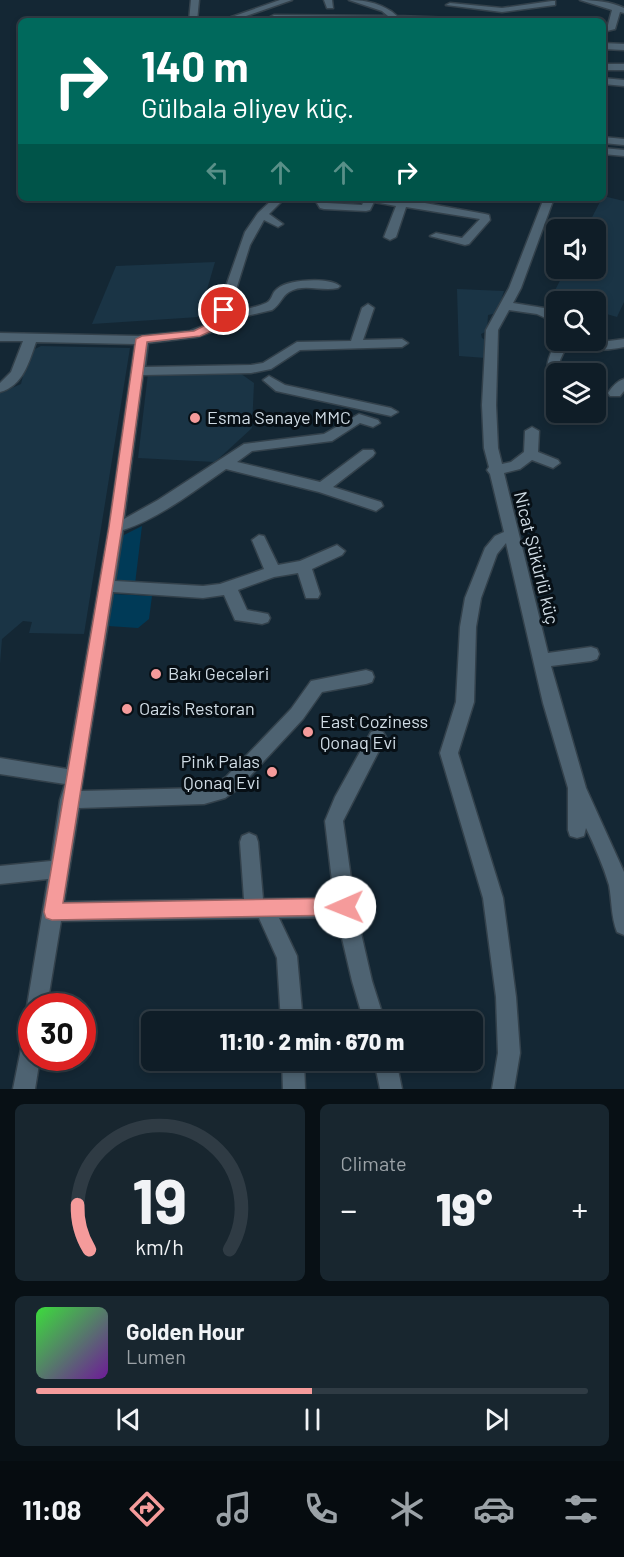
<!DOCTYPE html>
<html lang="en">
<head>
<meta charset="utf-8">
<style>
  body { margin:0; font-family:Barlow,sans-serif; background:#18262f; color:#f1f3f6; height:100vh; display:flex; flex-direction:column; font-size:22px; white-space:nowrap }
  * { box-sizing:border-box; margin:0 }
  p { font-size:20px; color:#9ba2a7 }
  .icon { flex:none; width:33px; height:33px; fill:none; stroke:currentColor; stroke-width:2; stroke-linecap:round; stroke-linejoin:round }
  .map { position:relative; height:1089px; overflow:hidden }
  .side { display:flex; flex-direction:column; gap:15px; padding:15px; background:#081015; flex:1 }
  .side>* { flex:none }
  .hud { position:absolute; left:18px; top:18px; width:588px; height:183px; border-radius:9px; box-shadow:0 3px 9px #0003,0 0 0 2px #2f3b44; background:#00695c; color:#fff; overflow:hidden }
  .tools { position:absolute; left:546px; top:219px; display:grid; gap:12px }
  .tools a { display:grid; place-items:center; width:60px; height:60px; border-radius:9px; background:#0f1d27; box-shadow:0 3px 9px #0003,0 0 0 2px #2f3b44; font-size:30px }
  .speed { position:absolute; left:18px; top:993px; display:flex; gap:12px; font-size:30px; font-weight:700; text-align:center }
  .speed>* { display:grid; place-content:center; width:78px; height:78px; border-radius:50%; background:#0f1d27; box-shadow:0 3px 9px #0003,0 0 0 2px #2f3b44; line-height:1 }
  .speed .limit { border:9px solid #d22; background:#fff; color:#111 }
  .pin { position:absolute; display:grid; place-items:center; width:51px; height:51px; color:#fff; margin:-26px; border:3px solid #fff; border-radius:50%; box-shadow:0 2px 6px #0007 }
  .me { position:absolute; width:66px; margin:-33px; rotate:269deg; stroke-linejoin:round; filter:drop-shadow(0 0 4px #0008) }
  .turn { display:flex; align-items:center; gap:21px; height:126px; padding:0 24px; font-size:27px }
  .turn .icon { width:78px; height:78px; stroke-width:2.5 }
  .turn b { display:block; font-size:42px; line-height:51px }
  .lanes { display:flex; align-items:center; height:57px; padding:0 24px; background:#0003; justify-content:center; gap:30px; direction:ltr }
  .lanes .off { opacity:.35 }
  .big { font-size:45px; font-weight:800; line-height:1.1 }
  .side .widget { flex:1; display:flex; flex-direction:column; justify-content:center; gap:9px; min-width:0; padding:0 21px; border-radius:9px; background:#18262f }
  .side .dial { align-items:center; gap:0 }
  .dial svg { height:156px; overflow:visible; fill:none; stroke:#2f3b44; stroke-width:7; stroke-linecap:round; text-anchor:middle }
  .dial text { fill:#f1f3f6; stroke:none }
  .song { display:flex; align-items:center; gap:18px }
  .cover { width:72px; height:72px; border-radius:9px; background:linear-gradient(135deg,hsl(120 70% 55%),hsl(280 70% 35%)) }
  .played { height:6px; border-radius:3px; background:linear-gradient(90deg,#f59b9b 50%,#2f3b44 50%) }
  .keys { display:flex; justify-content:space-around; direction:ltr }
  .heat { display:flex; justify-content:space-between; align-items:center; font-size:33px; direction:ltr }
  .side .tiles { flex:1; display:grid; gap:15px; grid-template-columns:1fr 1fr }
  .widget:last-child { grid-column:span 2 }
  .trip { position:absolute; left:141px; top:1011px; width:342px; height:60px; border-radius:9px; background:#0f1d27; box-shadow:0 3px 9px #0003,0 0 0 2px #2f3b44; font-weight:800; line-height:60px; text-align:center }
  .tabs { display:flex; height:96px; justify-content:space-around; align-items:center; background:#060c10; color:#9ba2a7 }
  .tabs .icon { width:42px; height:42px }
  .tabs .active { color:#f59b9b }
  .tabs b { font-size:27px; color:#f1f3f6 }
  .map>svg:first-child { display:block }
  .built { fill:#1a3445 }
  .green { fill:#003a57 }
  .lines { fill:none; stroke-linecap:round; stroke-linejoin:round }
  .minor-casing { stroke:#33414b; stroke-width:3 }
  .minor { fill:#4e6372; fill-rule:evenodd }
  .route { fill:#f59b9b; stroke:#9f6565; stroke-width:1.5 }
  .poi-dot { fill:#f59b9b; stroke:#070f15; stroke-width:2 }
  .labels { text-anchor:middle; stroke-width:6; stroke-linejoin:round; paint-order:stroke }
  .poi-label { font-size:18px; fill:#d0dce5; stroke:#070f15; text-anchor:start }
  .street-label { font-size:18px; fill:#d0dce5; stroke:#070f15 }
</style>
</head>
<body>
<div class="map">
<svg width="624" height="1089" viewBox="0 0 624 1089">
  <rect width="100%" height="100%" fill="#142734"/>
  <!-- built -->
  <g class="built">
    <path d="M603,196L624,201V302L617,317L596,311V302L563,301L551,298L566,269L596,268V230L586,229Z"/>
    <path d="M215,262L199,317L92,324L116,266Z"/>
    <path d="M457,289L504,291L497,313L488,315L487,331L481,334L482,338L487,341L486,358L459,356Z"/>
    <path d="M41,346L130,348L84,634L29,633L32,622L23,621L2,639L0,664V393L21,384L29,352Z"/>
    <path d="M237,371L254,383L252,428L215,462L138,458L148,373Z"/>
  </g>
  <!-- green -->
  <g class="green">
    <path d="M142,526L135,584H114L120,537Z"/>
    <path d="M112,594L152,596L149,619L138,628L108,626Z"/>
  </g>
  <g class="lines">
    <defs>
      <g id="minor">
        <path d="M191,0H199L197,21H189Z"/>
        <path d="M280,0H292L232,21H220Z"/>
        <path d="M324,0H332L333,8H327Z"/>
        <path d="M349,0C367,0 384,4 397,16L453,18L457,20L274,19L270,17L274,15L388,16L382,11Z"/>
        <path d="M580,0C594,0 612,2 624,8V13L620,12L615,29L603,32V26L608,25L612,10Z"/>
        <path d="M552,1H555V5L502,12L446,5L450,3L502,8Z"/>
        <path d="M603,43L624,44V50L603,49Z"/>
        <rect x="603" y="64" width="21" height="6"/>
        <path d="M603,78L624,80V86L603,84Z"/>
        <path d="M603,137L624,139V145L603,143Z"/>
        <path d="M603,148L624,150V156L603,154Z"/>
        <path d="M274,198H285L269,214L283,224L278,227L264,220L250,245L229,312C241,310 255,308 266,303C273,300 271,293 277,289C287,279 330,277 340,286L338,288C322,292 304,283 289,292C282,296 280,305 272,310L224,321L214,331L197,337L148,343L145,367L251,365L263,363L297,342L351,341L362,308L368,304L374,308L363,340L402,339L408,343L402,347L300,350L271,369L251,373L143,375L124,519L158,500L244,444L324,434L359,414L378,420L380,423L373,427L360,423L332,441L252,451L237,462L320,482L363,450H373L375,453L373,456L333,487L381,502L383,506L376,511L319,492L226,469C194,491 160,518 123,530L115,581L203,586L220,584L264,569L252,540L259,535L264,536L278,565L300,561L337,545L345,551L342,555L312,569L320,594L318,598H306L298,573L274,577L238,590L247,610L268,614L270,618L268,622L262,624L235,620L224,595L203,598L113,592L81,791L204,788L214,785L226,777L291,709L311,681L366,670L372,672L374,677L372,682L366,684L322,692L303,719L238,789L225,798L204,804L79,808L64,902L244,899L240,842L242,836L249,833L256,836L258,842L263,899L334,898L325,821L335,797L371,732L377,730L383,732L386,737L343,821L355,907L372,981L385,1022H364L352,981L337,917L279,918L297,956L303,1022H281L277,958L259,918L61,921L47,1006H32V1014L27,1006L48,879L0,884V866L51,861L60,800L65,784L0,774V758L67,769L109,527L135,344L36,342C29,362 23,386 0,392V383L11,372L23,341H0V333L138,336L190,331L206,325L218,309L245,232L258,213Z"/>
        <path d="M314,198H324L327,203L362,205L365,198L403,199L485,214L489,215L490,220L469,244L465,245L430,236L436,233L462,238L480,219L406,207L396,237L390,240L384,237L396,206L374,202L370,210L366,211L324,209L320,208Z"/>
        <path d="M544,198H554L521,288L513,303L544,308L556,315V323L537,314L509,310L498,330L496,405L498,448L502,464L511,462L524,452L525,431L532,427L539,431L538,452L558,460L560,463L553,468L532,460L520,469L504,473L548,653L591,647L597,649L599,654L597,659L591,661L551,666L586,788L624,872V935L617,932C611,917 612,901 609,885C603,865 595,847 586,828L584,836L577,838L570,836L568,830V788L543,703L506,543L497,554L481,598L476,627L474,702L458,753L503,898L516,997L520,1053L514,1089H492L498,1053L496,997L483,898L440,753L456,702L460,627L465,598L485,548L495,536L504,532L490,474L487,470L489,467L484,448L482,405L486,330L509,288Z"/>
        <path d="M624,339V347C605,351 586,351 567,345L560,360L561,374H556V379L551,378C543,365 551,353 557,340L594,343Z"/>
        <path d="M269,376L285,385L391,408L398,412L391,416L276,391L263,380Z"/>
        <path d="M624,379V391L620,396H610L608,393C612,387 617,381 624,379Z"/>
        <path d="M32,1032V1058H40L35,1089H13L24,1034Z"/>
        <path d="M282,1060H304L305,1089H283Z"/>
        <path d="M374,1060H396L402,1089H380Z"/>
      </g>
    </defs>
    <!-- minor casing -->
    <use href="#minor" class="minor-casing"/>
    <!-- minor -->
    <use href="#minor" class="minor"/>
  </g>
  <!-- route -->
  <path class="route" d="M220,307L230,310L216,329L200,336L147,342L122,527L63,903L345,898L351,901L354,907L351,913L345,915L52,920L46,918L44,912L109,527L136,339L142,336L194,331L208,324Z"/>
  <!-- markers -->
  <g class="poi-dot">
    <circle cx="195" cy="418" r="6"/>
    <circle cx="156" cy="674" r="6"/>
    <circle cx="127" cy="709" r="6"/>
    <circle cx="308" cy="732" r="6"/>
    <circle cx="272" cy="772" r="6"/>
  </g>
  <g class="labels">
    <!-- poi labels -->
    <g class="poi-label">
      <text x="207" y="424">Esma Sənaye MMC</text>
      <text x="168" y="680">Bakı Gecələri</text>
      <text x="139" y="715">Oazis Restoran</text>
      <text x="320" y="728">East Coziness<tspan x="320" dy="21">Qonaq Evi</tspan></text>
      <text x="260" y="768" text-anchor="end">Pink Palas<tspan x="260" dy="21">Qonaq Evi</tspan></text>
    </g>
    <!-- street labels -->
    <g class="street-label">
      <text transform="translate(536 558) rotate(76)" y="6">Nicat Şükürlü küç</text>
    </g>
  </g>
</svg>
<div class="tools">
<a><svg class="icon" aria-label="sound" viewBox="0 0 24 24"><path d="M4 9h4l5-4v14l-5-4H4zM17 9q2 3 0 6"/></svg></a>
<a><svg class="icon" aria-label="search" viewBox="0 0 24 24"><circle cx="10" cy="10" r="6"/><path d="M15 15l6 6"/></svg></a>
<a><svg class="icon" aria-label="layers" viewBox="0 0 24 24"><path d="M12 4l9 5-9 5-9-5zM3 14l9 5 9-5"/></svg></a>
</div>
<div class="speed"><div class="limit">30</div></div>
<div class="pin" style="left:224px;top:310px;background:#d93025"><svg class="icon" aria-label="arrive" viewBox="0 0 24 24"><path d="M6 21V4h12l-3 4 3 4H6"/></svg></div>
<svg class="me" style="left:345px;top:907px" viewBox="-20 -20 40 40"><circle r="19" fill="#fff"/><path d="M0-13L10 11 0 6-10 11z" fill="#f59b9b"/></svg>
<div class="trip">11:10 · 2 min · 670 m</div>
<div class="hud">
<div class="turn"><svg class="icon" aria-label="right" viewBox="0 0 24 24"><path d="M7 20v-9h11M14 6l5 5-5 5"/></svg><div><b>140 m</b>Gülbala Əliyev küç.</div></div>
<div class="lanes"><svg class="icon off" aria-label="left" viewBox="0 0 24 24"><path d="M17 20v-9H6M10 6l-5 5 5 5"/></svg><svg class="icon off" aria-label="ahead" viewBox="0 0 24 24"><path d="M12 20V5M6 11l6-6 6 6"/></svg><svg class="icon off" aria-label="ahead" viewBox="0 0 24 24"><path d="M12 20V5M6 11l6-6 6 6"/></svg><svg class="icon" aria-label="right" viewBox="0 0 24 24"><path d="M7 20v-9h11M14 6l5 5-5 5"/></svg></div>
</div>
</div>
<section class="side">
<div class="tiles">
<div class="widget dial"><svg viewBox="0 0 100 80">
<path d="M14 69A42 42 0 1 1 86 69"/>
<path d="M14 69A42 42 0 0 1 8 46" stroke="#f59b9b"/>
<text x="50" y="56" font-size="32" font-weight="700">19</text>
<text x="50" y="72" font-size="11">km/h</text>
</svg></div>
<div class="widget"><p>Climate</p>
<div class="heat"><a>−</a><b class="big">19°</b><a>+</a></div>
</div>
<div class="widget">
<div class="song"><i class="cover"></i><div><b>Golden Hour</b><p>Lumen</p></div></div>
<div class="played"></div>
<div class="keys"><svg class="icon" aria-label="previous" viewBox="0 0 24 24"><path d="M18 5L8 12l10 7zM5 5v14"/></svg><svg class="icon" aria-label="pause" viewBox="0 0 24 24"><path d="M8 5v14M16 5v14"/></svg><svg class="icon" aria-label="next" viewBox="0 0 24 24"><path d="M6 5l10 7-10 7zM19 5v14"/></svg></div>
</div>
</div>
</section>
<nav class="tabs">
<b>11:08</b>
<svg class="icon active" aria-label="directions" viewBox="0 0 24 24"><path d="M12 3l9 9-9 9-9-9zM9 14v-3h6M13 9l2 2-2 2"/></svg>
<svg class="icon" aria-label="music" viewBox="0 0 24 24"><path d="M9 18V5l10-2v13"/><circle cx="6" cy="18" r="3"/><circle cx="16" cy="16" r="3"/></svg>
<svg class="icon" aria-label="phone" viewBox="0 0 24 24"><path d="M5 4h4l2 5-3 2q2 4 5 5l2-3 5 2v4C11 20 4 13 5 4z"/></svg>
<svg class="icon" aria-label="climate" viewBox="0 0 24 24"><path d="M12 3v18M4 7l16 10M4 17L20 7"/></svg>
<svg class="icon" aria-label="car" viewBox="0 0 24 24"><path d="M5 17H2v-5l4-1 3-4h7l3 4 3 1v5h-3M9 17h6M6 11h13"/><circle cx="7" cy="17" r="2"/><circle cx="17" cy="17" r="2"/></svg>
<svg class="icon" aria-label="filters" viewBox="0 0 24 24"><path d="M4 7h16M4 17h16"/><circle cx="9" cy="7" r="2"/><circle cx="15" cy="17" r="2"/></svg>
</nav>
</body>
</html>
